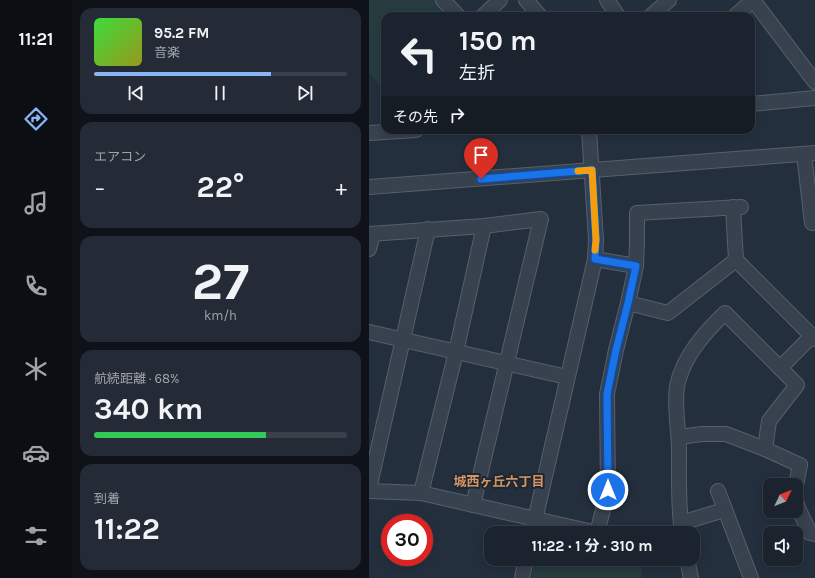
<!DOCTYPE html>
<html lang="ja">
<head>
<meta charset="utf-8">
<style>
  body { margin:0; font-family:Karla,"Noto Sans JP",sans-serif; background:#242b36; color:#f1f3f6; height:100vh; display:flex; flex-direction:column; font-size:15px; white-space:nowrap }
  * { box-sizing:border-box; margin:0 }
  p { font-size:13px; color:#a0a4aa }
  .icon { flex:none; width:22px; height:22px; fill:none; stroke:currentColor; stroke-width:2; stroke-linecap:round; stroke-linejoin:round }
  .map { position:relative; flex:1; overflow:hidden }
  .side { display:flex; flex-direction:column; gap:8px; padding:8px; background:#0f1319; width:297px }
  .side>* { flex:none }
  .hud { position:absolute; left:12px; top:12px; width:374px; height:122px; border-radius:12px; box-shadow:0 2px 10px #0003,0 0 0 1px #39404a; background:#1b232e; color:#f1f3f6; overflow:hidden }
  .needle { width:26px; rotate:47deg }
  .fabs { position:absolute; left:394px; top:478px; display:grid; gap:8px }
  .fabs a { display:grid; place-items:center; width:40px; height:40px; border-radius:8px; background:#1b232e; box-shadow:0 2px 10px #0003,0 0 0 1px #39404a; font-size:20px }
  .speed { position:absolute; left:12px; top:514px; display:flex; gap:8px; font-size:20px; font-weight:700; text-align:center }
  .speed>* { display:grid; place-content:center; width:52px; height:52px; border-radius:50%; background:#1b232e; box-shadow:0 2px 10px #0003,0 0 0 1px #39404a; line-height:1 }
  .speed .limit { border:6px solid #d22; background:#fff; color:#111 }
  .pin { position:absolute; display:grid; place-items:center; width:34px; height:34px; color:#fff; margin:-41px -17px; border-radius:50% 50% 50% 0; rotate:-45deg; box-shadow:0 0 4px #0007 }
  .pin .icon { rotate:45deg }
  .me { position:absolute; width:44px; margin:-22px; rotate:0deg; stroke-linejoin:round; filter:drop-shadow(0 0 3px #0008) }
  .turn { display:flex; align-items:center; gap:14px; height:84px; padding:0 12px; font-size:18px }
  .turn .icon { width:52px; height:52px; stroke-width:2.5 }
  .turn b { display:block; font-size:28px; line-height:34px }
  .then { display:flex; align-items:center; height:38px; padding:0 12px; background:#0003; gap:8px; font-size:15px }
  .big { font-size:30px; font-weight:700; line-height:1.1 }
  .side .card { flex:1; display:flex; flex-direction:column; justify-content:center; gap:6px; min-width:0; padding:0 14px; border-radius:12px; background:#242b36 }
  .side .dial { align-items:center; gap:0 }
  .dial b { font-size:52px; line-height:1 }
  .song { display:flex; align-items:center; gap:12px }
  .cover { width:48px; height:48px; border-radius:6px; background:linear-gradient(135deg,hsl(120 70% 55%),hsl(60 70% 35%)) }
  .played { height:4px; border-radius:2px; background:linear-gradient(90deg,#8ab4f8 70%,#39404a 70%) }
  .keys { display:flex; justify-content:space-around; direction:ltr }
  .heat { display:flex; justify-content:space-between; align-items:center; font-size:22px; direction:ltr }
  .charge { height:6px; border-radius:3px; background:linear-gradient(90deg,#34c759 68%,#39404a 0) }
  .trip { position:absolute; left:115px; top:526px; width:216px; height:40px; border-radius:12px; background:#1b232e; box-shadow:0 2px 10px #0003,0 0 0 1px #39404a; font-weight:700; line-height:40px; text-align:center }
  main { display:flex; flex:1; min-height:0 }
  .tab-bar { display:flex; flex-direction:column; width:72px; justify-content:space-around; align-items:center; background:#0b0e12; color:#a0a4aa }
  .tab-bar .icon { width:28px; height:28px }
  .tab-bar .active { color:#8ab4f8 }
  .tab-bar b { font-size:18px; color:#f1f3f6 }
  .map>svg:first-child { display:block }
  .green { fill:#263c3f }
  .lines { fill:none; stroke-linecap:round; stroke-linejoin:round }
  .minor-casing { stroke:#565f6c; stroke-width:16 }
  .minor { stroke:#38414e; stroke-width:14 }
  .route-casing { stroke:#114b97; stroke-width:10 }
  .route { stroke:#1a73e8; stroke-width:7 }
  .slow { stroke:#f59e0b; stroke-width:7 }
  .labels { text-anchor:middle; stroke-width:4; stroke-linejoin:round; paint-order:stroke }
  .neighbourhood-label { font-size:13px; font-weight:bold; fill:#d59563; stroke:#1d2633 }
</style>
</head>
<body>
<main>
<nav class="tab-bar">
<b>11:21</b>
<svg class="icon active" aria-label="directions" viewBox="0 0 24 24"><path d="M12 3l9 9-9 9-9-9zM9 14v-3h6M13 9l2 2-2 2"/></svg>
<svg class="icon" aria-label="music" viewBox="0 0 24 24"><path d="M9 18V5l10-2v13"/><circle cx="6" cy="18" r="3"/><circle cx="16" cy="16" r="3"/></svg>
<svg class="icon" aria-label="phone" viewBox="0 0 24 24"><path d="M5 4h4l2 5-3 2q2 4 5 5l2-3 5 2v4C11 20 4 13 5 4z"/></svg>
<svg class="icon" aria-label="climate" viewBox="0 0 24 24"><path d="M12 3v18M4 7l16 10M4 17L20 7"/></svg>
<svg class="icon" aria-label="car" viewBox="0 0 24 24"><path d="M5 17H2v-5l4-1 3-4h7l3 4 3 1v5h-3M9 17h6M6 11h13"/><circle cx="7" cy="17" r="2"/><circle cx="17" cy="17" r="2"/></svg>
<svg class="icon" aria-label="filters" viewBox="0 0 24 24"><path d="M4 7h16M4 17h16"/><circle cx="9" cy="7" r="2"/><circle cx="15" cy="17" r="2"/></svg>
</nav>
<section class="side">
<div class="card">
<div class="song"><i class="cover"></i><div><b>95.2 FM</b><p>音楽</p></div></div>
<div class="played"></div>
<div class="keys"><svg class="icon" aria-label="previous" viewBox="0 0 24 24"><path d="M18 5L8 12l10 7zM5 5v14"/></svg><svg class="icon" aria-label="pause" viewBox="0 0 24 24"><path d="M8 5v14M16 5v14"/></svg><svg class="icon" aria-label="next" viewBox="0 0 24 24"><path d="M6 5l10 7-10 7zM19 5v14"/></svg></div>
</div>
<div class="card"><p>エアコン</p>
<div class="heat"><a>−</a><b class="big">22°</b><a>+</a></div>
</div>
<div class="card dial"><b>27</b><p>km/h</p></div>
<div class="card"><p>航続距離 · 68%</p><b class="big">340 km</b><div class="charge"></div></div>
<div class="card"><p>到着</p><b class="big">11:22</b></div>
</section>
<div class="map">
<svg width="446" height="578" viewBox="0 0 446 578">
  <rect width="100%" height="100%" fill="#242f3e"/>
  <!-- green -->
  <g class="green">
    <path d="M0,0H68L83,16H16V127L12,87L0,73Z"/>
    <path d="M167,559H273L272,578H162Z"/>
  </g>
  <g class="lines">
    <defs>
      <g id="minor">
        <path d="M74,0L89,16"/>
        <path d="M157,0L171,16"/>
        <path d="M238,0L249,16"/>
        <path d="M384,0L446,82"/>
        <path d="M114,16L131,0"/>
        <path d="M282,16L300,0"/>
        <path d="M366,16L384,0"/>
        <path d="M382,104L446,98"/>
        <path d="M0,133L47,130"/>
        <path d="M435,154L443,223"/>
        <path d="M0,187L446,153"/>
        <path d="M364,207L367,260L446,339"/>
        <path d="M0,234L115,226L172,219L104,505"/>
        <path d="M0,249L4,234"/>
        <path d="M226,259L267,266"/>
        <path d="M259,303L299,313L367,260"/>
        <path d="M0,332L198,377"/>
        <path d="M310,437L333,434H357L396,449L431,465L427,485"/>
        <path d="M396,449L400,421L428,385L411,368"/>
        <path d="M0,489L59,229"/>
        <path d="M0,491L52,493L228,533"/>
        <path d="M349,491L382,578"/>
        <path d="M52,493L87,352L115,226"/>
        <path d="M427,501L430,510L441,533L446,534"/>
        <path d="M312,523L355,510"/>
        <path d="M163,533L226,259L227,240L220,130"/>
        <path d="M228,533L239,490L238,394L247,350L259,303L267,266L268,243V213L372,207"/>
        <path d="M313,533C309,506 310,478 310,451C310,430 305,407 308,386C314,357 335,333 356,313L411,368L443,336"/>
        <path d="M318,559L322,578"/>
        <path d="M153,578L157,559"/>
      </g>
    </defs>
    <!-- minor casing -->
    <use href="#minor" class="minor-casing"/>
    <!-- minor -->
    <use href="#minor" class="minor"/>
  </g>
  <g class="lines">
    <defs>
      <path id="route" d="M112,179L223,170L227,240L226,259L267,266L259,303L247,350L238,394L239,490"/>
    </defs>
    <!-- route casing -->
    <use href="#route" class="route-casing"/>
    <!-- route -->
    <use href="#route" class="route"/>
    <!-- slow -->
    <path class="slow" d="M209,171L223,170L227,240L226,250"/>
  </g>
  <g class="labels">
    <!-- neighbourhood labels -->
    <g class="neighbourhood-label">
      <text x="130" y="486">城西ヶ丘六丁目</text>
    </g>
  </g>
</svg>
<div class="fabs">
<a><svg class="needle" viewBox="-14 -14 28 28"><path d="M0-13l5 13h-10z" fill="#e53935"/><path d="M0 13l5-13h-10z" fill="#a0a4aa"/></svg></a>
<a><svg class="icon" aria-label="sound" viewBox="0 0 24 24"><path d="M4 9h4l5-4v14l-5-4H4zM17 9q2 3 0 6"/></svg></a>
</div>
<div class="speed"><div class="limit">30</div></div>
<div class="pin" style="left:112px;top:179px;background:#d93025"><svg class="icon" aria-label="arrive" viewBox="0 0 24 24"><path d="M6 21V4h12l-3 4 3 4H6"/></svg></div>
<svg class="me" style="left:239px;top:490px" viewBox="-20 -20 40 40"><circle r="17" fill="#1a73e8" stroke="#fff" stroke-width="3"/><path d="M0-11L8 9 0 5-8 9z" fill="#fff"/></svg>
<div class="trip">11:22 · 1 分 · 310 m</div>
<div class="hud">
<div class="turn"><svg class="icon" aria-label="left" viewBox="0 0 24 24"><path d="M17 20v-9H6M10 6l-5 5 5 5"/></svg><div><b>150 m</b>左折</div></div>
<div class="then">その先<svg class="icon" aria-label="right" viewBox="0 0 24 24"><path d="M7 20v-9h11M14 6l5 5-5 5"/></svg></div>
</div>
</div>
</main>
</body>
</html>
